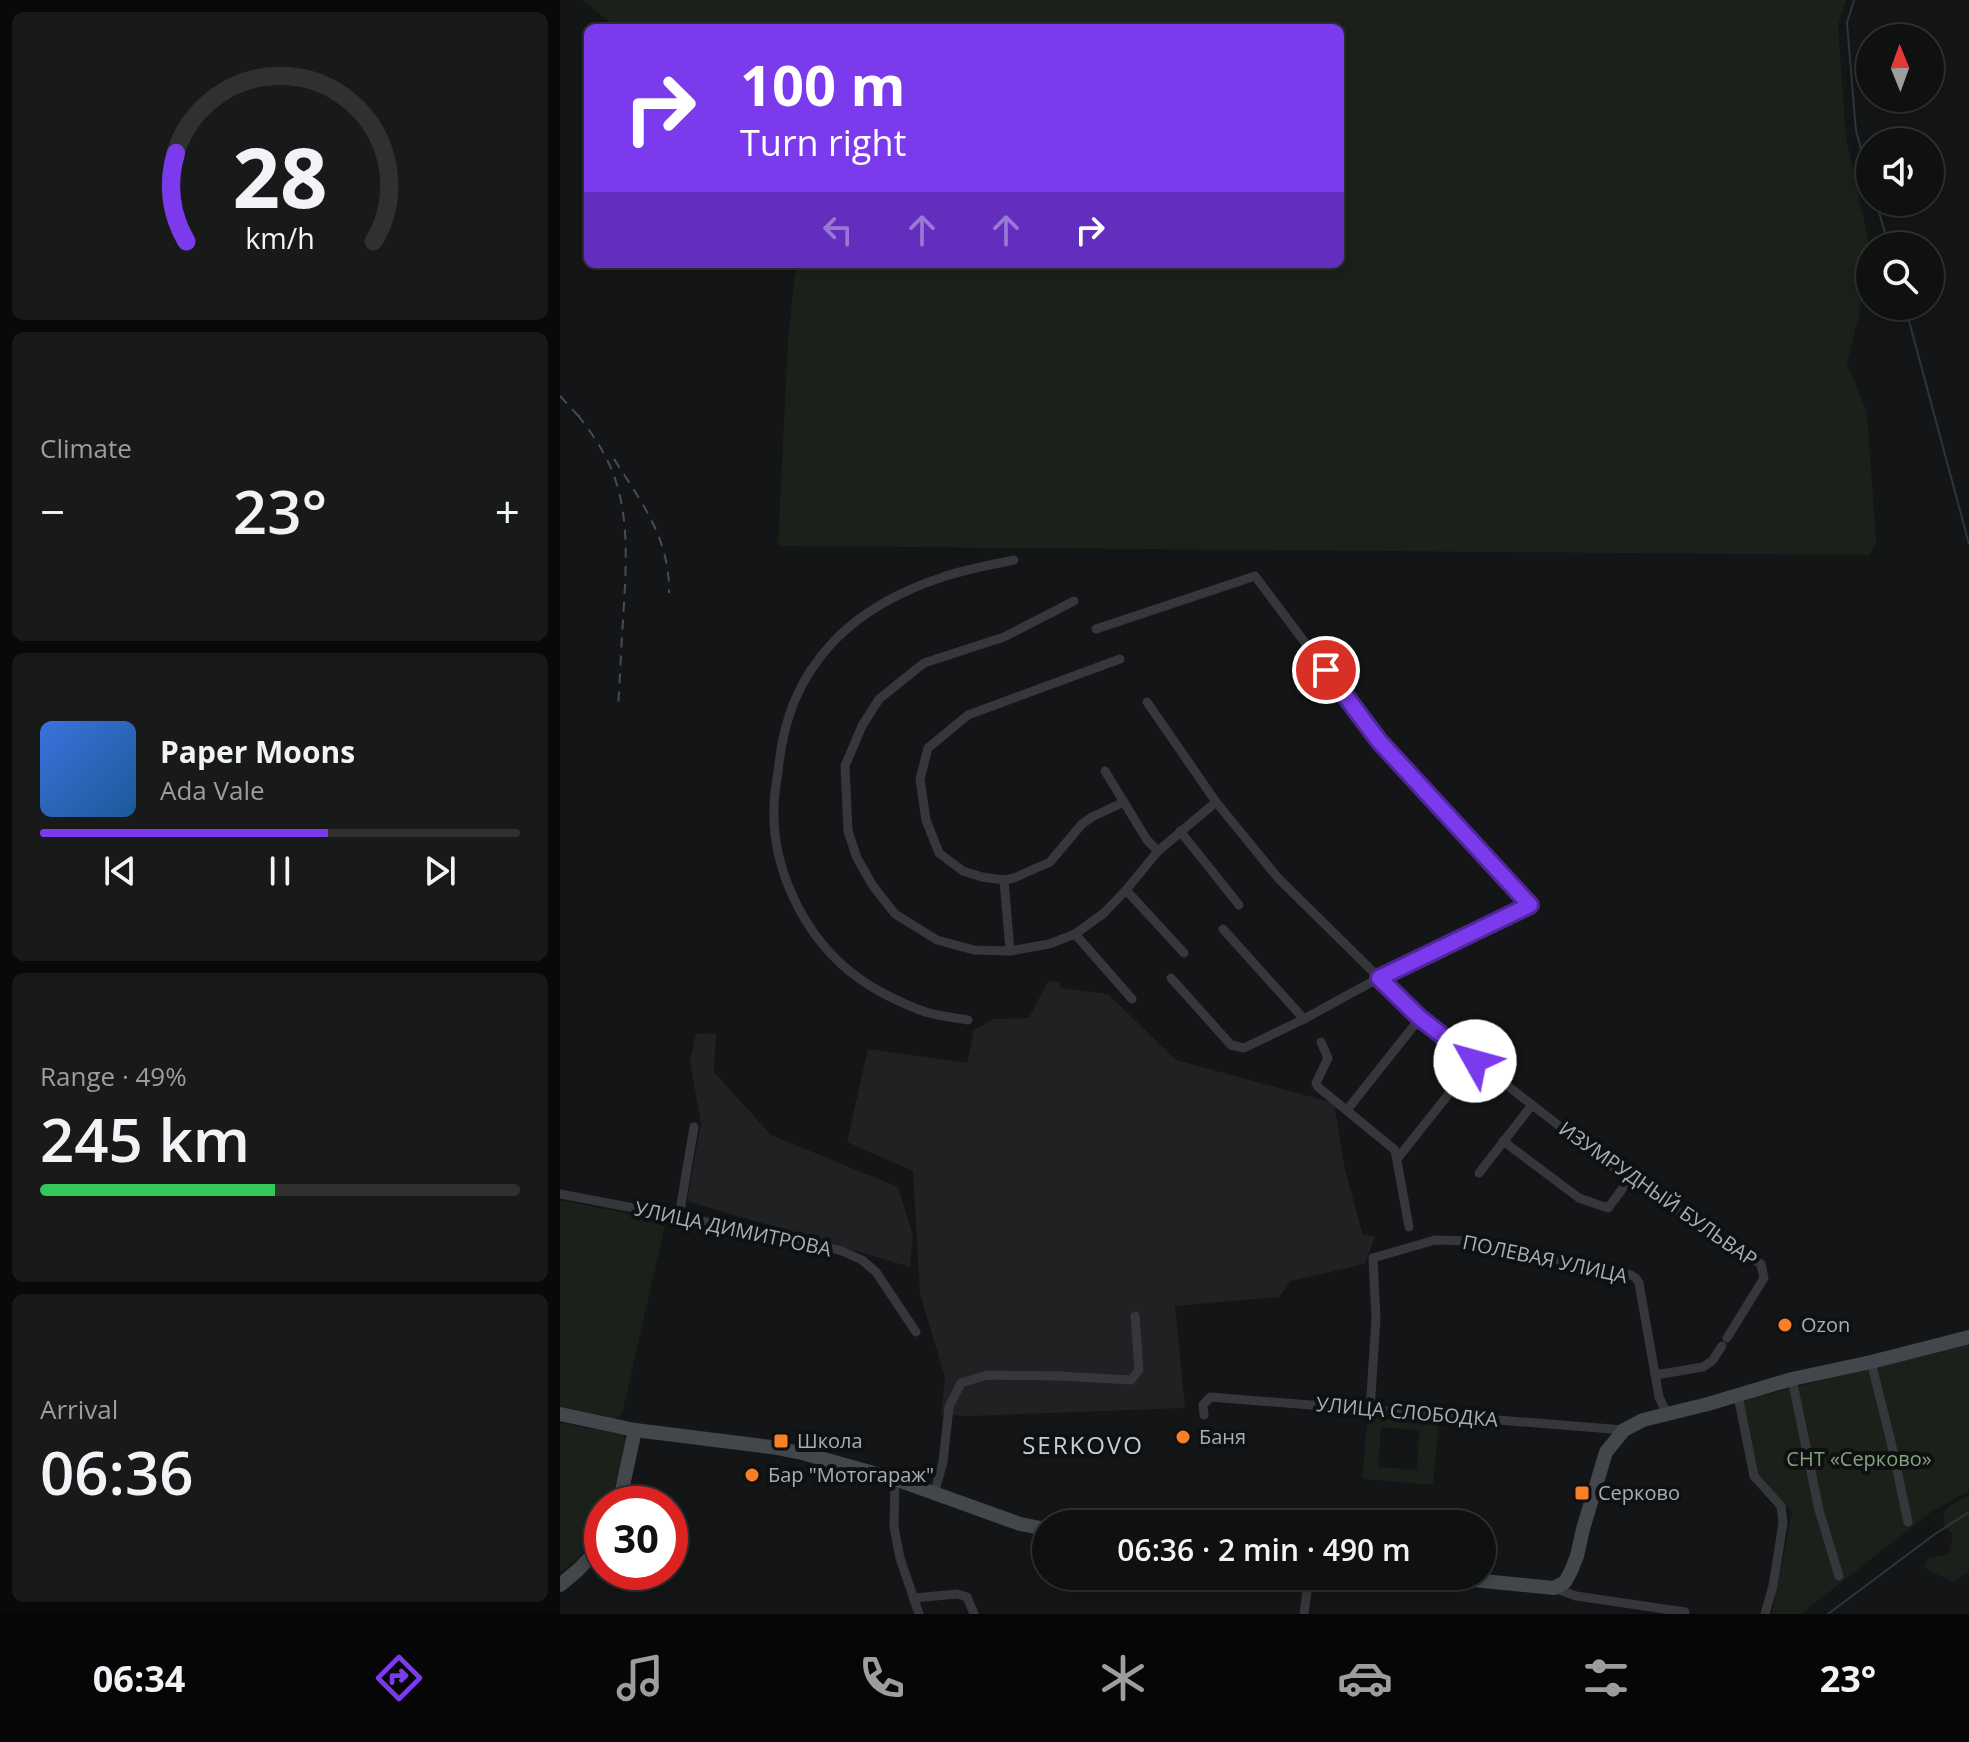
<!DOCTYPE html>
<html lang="en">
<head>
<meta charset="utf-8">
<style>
  body { margin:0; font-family:"Open Sans",sans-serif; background:#181919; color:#f1f3f6; height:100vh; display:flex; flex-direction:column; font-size:30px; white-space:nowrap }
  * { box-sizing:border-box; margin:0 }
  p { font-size:26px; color:#9b9d9f }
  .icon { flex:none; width:44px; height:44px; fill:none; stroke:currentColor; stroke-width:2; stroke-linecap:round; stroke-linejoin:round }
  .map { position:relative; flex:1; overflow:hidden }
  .details { display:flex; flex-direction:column; gap:12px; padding:12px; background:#080909; width:560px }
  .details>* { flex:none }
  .hud { position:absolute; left:24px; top:24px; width:760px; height:244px; border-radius:12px; box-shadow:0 4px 12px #0003,0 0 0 2px #2f3030; background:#7c3aed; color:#fff; overflow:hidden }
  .needle { width:52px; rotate:359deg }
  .tools { position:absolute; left:1296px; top:24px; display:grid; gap:16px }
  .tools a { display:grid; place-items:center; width:88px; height:88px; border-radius:50%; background:#0f1010; box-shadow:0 4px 12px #0003,0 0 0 2px #2f3030; font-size:40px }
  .speed { position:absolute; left:24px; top:1486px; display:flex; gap:16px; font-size:40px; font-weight:700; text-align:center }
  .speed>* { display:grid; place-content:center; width:104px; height:104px; border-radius:50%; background:#0f1010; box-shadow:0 4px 12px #0003,0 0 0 2px #2f3030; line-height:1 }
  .speed .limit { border:12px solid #d22; background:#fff; color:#111 }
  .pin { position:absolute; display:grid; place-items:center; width:68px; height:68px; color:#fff; margin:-34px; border:4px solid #fff; border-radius:50%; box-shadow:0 2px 8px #0007 }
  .me { position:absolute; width:88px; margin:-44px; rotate:308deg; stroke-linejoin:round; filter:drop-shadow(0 0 6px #0008) }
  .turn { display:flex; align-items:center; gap:28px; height:168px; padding:0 24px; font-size:36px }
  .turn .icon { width:104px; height:104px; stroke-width:2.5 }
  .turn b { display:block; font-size:56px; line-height:68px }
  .lanes { display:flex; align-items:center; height:76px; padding:0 24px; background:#0003; justify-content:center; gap:40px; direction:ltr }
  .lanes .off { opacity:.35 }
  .big { font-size:60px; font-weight:600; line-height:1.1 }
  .details .card { flex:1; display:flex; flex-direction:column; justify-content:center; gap:12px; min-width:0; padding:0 28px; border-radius:12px; background:#181919 }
  .details .dial { align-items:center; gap:0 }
  .dial svg { height:208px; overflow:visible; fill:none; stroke:#2f3030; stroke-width:7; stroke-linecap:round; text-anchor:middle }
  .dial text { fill:#f1f3f6; stroke:none }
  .song { display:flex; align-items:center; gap:24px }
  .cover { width:96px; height:96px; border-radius:12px; background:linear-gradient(135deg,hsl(220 70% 55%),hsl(210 70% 35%)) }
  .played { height:8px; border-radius:4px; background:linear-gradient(90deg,#7c3aed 60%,#2f3030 60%) }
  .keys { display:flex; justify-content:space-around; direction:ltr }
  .heat { display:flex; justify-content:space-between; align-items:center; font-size:44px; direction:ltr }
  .charge { height:12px; border-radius:6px; background:linear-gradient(90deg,#34c759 49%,#2f3030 0) }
  .trip { position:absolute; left:472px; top:1510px; width:464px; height:80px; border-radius:40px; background:#0f1010; box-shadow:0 4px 12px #0003,0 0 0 2px #2f3030; font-weight:600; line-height:80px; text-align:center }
  .dock { display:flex; height:128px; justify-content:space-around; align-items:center; background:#060606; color:#9b9d9f }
  .dock .icon { width:56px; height:56px }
  .dock .on { color:#7c3aed }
  .dock b { font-size:36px; color:#f1f3f6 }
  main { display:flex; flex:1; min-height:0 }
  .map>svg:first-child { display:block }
  .built { fill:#202123 }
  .green { fill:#1b211a; fill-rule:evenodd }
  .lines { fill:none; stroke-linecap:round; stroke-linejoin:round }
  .stream { stroke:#2a373a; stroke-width:2 }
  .street { stroke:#35373b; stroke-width:9 }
  .secondary { stroke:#43474b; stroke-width:14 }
  .rail { stroke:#484c50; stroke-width:2; stroke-dasharray:10 8; stroke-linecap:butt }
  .route-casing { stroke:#51269a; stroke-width:20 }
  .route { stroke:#7c3aed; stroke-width:14 }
  .poi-dot { fill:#fa8028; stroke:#0f1011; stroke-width:3 }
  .labels { text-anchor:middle; stroke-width:8; stroke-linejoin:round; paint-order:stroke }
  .street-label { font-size:20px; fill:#a5afb7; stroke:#0f1011 }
  .poi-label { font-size:20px; fill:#a5afb7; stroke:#0f1011; text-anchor:start }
  .park-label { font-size:20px; fill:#82a37b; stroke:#0f1011 }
  .quarter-label { font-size:24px; letter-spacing:2px; fill:#c6cdd3; stroke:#0f1011 }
</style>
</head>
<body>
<main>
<section class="details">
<div class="card dial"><svg viewBox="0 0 100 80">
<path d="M14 69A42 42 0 1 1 86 69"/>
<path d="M14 69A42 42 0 0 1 10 35" stroke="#7c3aed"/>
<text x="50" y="56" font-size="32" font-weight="700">28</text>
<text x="50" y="72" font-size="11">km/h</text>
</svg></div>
<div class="card"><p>Climate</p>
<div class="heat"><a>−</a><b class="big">23°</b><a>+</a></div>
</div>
<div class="card">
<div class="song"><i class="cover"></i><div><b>Paper Moons</b><p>Ada Vale</p></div></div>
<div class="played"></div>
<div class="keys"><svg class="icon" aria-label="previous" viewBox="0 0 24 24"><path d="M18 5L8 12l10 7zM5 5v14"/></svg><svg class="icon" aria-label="pause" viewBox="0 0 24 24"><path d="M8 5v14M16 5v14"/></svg><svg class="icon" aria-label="next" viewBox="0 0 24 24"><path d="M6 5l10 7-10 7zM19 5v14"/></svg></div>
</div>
<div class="card"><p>Range · 49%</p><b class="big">245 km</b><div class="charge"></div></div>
<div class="card"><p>Arrival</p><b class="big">06:36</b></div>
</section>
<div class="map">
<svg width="1409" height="1614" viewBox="0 0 1409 1614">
  <rect width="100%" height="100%" fill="#141516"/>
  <!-- built -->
  <g class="built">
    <path d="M488,981L498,982L502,988L548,994L616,1060L774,1103L785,1170L803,1235L815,1236L805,1264L731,1281L719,1297L615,1306L625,1408L412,1416L381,1415L385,1377L360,1294L353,1171L287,1142L308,1049L407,1063L414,1030L434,1019L469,1018Z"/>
    <path d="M156,1033L154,1072L211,1135L338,1187L353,1235L350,1267L127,1201L141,1123L130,1062L136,1034Z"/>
  </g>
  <!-- green -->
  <g class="green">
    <path d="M22,0H1286L1278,25L1286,137L1310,248V269L1287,363L1307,413L1316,542L1310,555L218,546L228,341L236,264H780V28H57Z"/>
    <path d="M0,1200L106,1221L62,1414L48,1423L0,1411Z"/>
    <path d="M1409,1341V1491L1371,1512L1241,1614H1212L1232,1512L1196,1471L1183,1401Z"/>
    <path d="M808,1414L879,1421L873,1485L802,1479ZM821,1427L859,1430L857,1470L818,1467Z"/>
    <path d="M0,1423L63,1434L67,1444L50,1504H42V1526L19,1558L0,1572Z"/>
    <path d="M1409,1495V1572L1393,1582L1364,1568L1367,1558L1389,1554L1393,1534L1385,1526L1383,1516L1388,1507Z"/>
  </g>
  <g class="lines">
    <!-- stream -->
    <g class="stream">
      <path d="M1294,0L1287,23L1296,131L1310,181"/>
      <path d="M1316,202L1329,246"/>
      <path d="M1345,306L1409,544"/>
      <path d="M1268,1614L1375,1534L1409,1512"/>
    </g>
    <!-- street -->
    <g class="street">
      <path d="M514,601L444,637L364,663L319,699L302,726L285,766L288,831L297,858L313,886L335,914L377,940L414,950L450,951L489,944L515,934L544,913L566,890L598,851L656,802"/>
      <path d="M536,629L695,576L819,741L970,905L819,978L744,1019L684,1048L671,1045L611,978"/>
      <path d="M560,659L408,715L368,748L360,779L366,820L379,853L403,871L422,877L444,880L454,878L490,862L522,824L532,817L564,802"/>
      <path d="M587,702L656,802L718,878L860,1018L1069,1180L1201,1264L1204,1278L1167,1338"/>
      <path d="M545,771L587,840L598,851"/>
      <path d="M620,831L679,905"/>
      <path d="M444,880L450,951"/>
      <path d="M566,890L624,953"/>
      <path d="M663,929L744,1019"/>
      <path d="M515,934L572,999"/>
      <path d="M408,1020C392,1017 375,1016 360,1010C334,1000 308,987 287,969C242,931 212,867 214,808C214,796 216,784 218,772C223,720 238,679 274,641C303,611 343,590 383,577C406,569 431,565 454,560"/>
      <path d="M761,1042L768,1058L756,1083L758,1087L835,1150L849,1227"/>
      <path d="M787,1110L860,1018"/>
      <path d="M943,1141L1019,1198L1048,1208L1069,1180"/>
      <path d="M837,1159L915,1061"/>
      <path d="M919,1173L972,1105"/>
      <path d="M0,1194L231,1238L282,1251L302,1260L316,1272L356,1332"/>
      <path d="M119,1216L134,1127"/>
      <path d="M1311,1362L1331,1442L1348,1522"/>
      <path d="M1095,1375L1143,1367L1152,1361L1162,1346"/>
      <path d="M1232,1379L1259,1510L1279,1576"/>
      <path d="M1178,1396L1194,1476L1221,1506L1223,1523L1213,1586L1205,1614"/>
      <path d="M810,1410L816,1319L813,1258L875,1240L909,1241L1071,1275L1076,1278L1079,1283L1099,1397L1107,1414"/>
      <path d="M644,1415L643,1405L650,1397L1064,1430"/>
      <path d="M335,1479L334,1527L340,1558L359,1614"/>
      <path d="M374,1494L383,1462L389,1407L401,1383L427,1375L500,1376L571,1380L579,1370L575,1316"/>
      <path d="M994,1588L1016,1596L1125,1612"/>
      <path d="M354,1598L397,1594L407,1597L414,1614"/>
      <path d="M744,1614L749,1576"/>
    </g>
    <!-- secondary -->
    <g class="secondary">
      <path d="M0,1414L75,1430L211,1447L242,1453L335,1479L460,1524L486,1529"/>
      <path d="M59,1504L75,1430"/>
      <path d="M873,1576L994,1588L1005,1582L1011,1571L1017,1556L1023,1529L1046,1452L1064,1430L1083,1420L1148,1404L1232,1379L1311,1362L1409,1337"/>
      <path d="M0,1585L18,1570L42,1545"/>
    </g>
    <!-- rail -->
    <g class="rail">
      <path d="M0,396L24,422"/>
      <path d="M18,415C27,428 38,441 45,456C72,505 66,567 63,620C61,649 60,678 58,707"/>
      <path d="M54,459C82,503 110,539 109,593"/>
    </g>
  </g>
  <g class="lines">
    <defs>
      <path id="route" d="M766,670L819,741L970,905L819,978L860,1018L915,1061"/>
    </defs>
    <!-- route casing -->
    <use href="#route" class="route-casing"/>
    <!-- route -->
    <use href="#route" class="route"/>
  </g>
  <!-- markers -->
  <g class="poi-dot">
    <circle cx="1225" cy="1325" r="8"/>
    <circle cx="623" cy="1437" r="8"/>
    <rect x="213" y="1433" width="16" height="16" rx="4"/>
    <circle cx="192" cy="1475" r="8"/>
    <rect x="1014" y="1485" width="16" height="16" rx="4"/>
  </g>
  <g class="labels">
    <!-- street labels -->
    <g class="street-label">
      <text transform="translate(1098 1194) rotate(35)" y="7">ИЗУМРУДНЫЙ БУЛЬВАР</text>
      <text transform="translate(173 1229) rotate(12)" y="7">УЛИЦА ДИМИТРОВА</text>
      <text transform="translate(985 1259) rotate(12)" y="7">ПОЛЕВАЯ УЛИЦА</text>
      <text transform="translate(847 1412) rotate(5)" y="7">УЛИЦА СЛОБОДКА</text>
    </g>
    <!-- poi labels -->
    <g class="poi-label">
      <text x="1241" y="1332">Ozon</text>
      <text x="639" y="1444">Баня</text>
      <text x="237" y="1448">Школа</text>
      <text x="208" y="1482">Бар "Мотогараж"</text>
      <text x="1038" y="1500">Серково</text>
    </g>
    <!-- park labels -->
    <g class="park-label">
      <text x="1299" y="1466">СНТ «Серково»</text>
    </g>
    <!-- quarter labels -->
    <g class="quarter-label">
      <text x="523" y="1454">SERKOVO</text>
    </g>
  </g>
</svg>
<div class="tools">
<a><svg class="needle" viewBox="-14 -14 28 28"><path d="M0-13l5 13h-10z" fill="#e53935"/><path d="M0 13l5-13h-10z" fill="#9b9d9f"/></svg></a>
<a><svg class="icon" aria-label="sound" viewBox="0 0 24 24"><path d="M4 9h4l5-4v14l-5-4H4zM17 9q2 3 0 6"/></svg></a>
<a><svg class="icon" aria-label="search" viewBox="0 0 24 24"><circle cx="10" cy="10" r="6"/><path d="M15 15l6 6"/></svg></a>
</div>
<div class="speed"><div class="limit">30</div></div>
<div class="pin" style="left:766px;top:670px;background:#d93025"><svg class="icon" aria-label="arrive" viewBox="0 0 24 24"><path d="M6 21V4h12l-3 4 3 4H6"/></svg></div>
<svg class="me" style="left:915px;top:1061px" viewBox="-20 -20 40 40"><circle r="19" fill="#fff"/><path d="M0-13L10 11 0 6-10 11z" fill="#7c3aed"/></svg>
<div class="trip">06:36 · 2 min · 490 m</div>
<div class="hud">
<div class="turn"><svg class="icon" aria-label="right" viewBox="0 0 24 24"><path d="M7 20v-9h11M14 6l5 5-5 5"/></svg><div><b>100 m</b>Turn right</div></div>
<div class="lanes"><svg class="icon off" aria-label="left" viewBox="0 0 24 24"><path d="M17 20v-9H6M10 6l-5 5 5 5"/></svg><svg class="icon off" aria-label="ahead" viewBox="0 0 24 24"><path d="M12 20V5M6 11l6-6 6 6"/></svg><svg class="icon off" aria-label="ahead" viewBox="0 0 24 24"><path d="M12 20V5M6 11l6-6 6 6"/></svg><svg class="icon" aria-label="right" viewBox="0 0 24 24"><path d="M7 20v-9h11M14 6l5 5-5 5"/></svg></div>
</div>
</div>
</main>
<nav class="dock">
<b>06:34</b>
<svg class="icon on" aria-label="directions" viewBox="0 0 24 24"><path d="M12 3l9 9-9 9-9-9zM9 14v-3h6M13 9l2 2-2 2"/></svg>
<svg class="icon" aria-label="music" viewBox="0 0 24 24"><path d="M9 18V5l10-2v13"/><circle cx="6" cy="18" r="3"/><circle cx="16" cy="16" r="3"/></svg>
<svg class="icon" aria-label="phone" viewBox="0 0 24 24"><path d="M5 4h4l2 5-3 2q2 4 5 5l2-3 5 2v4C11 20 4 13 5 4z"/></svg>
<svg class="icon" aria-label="climate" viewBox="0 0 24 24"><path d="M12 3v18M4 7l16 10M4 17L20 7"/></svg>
<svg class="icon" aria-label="car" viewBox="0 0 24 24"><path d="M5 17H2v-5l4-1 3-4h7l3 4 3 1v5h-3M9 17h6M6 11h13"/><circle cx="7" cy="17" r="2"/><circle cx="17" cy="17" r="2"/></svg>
<svg class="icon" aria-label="filters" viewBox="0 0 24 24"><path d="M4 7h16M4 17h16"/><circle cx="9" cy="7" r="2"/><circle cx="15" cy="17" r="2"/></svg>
<b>23°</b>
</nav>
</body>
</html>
